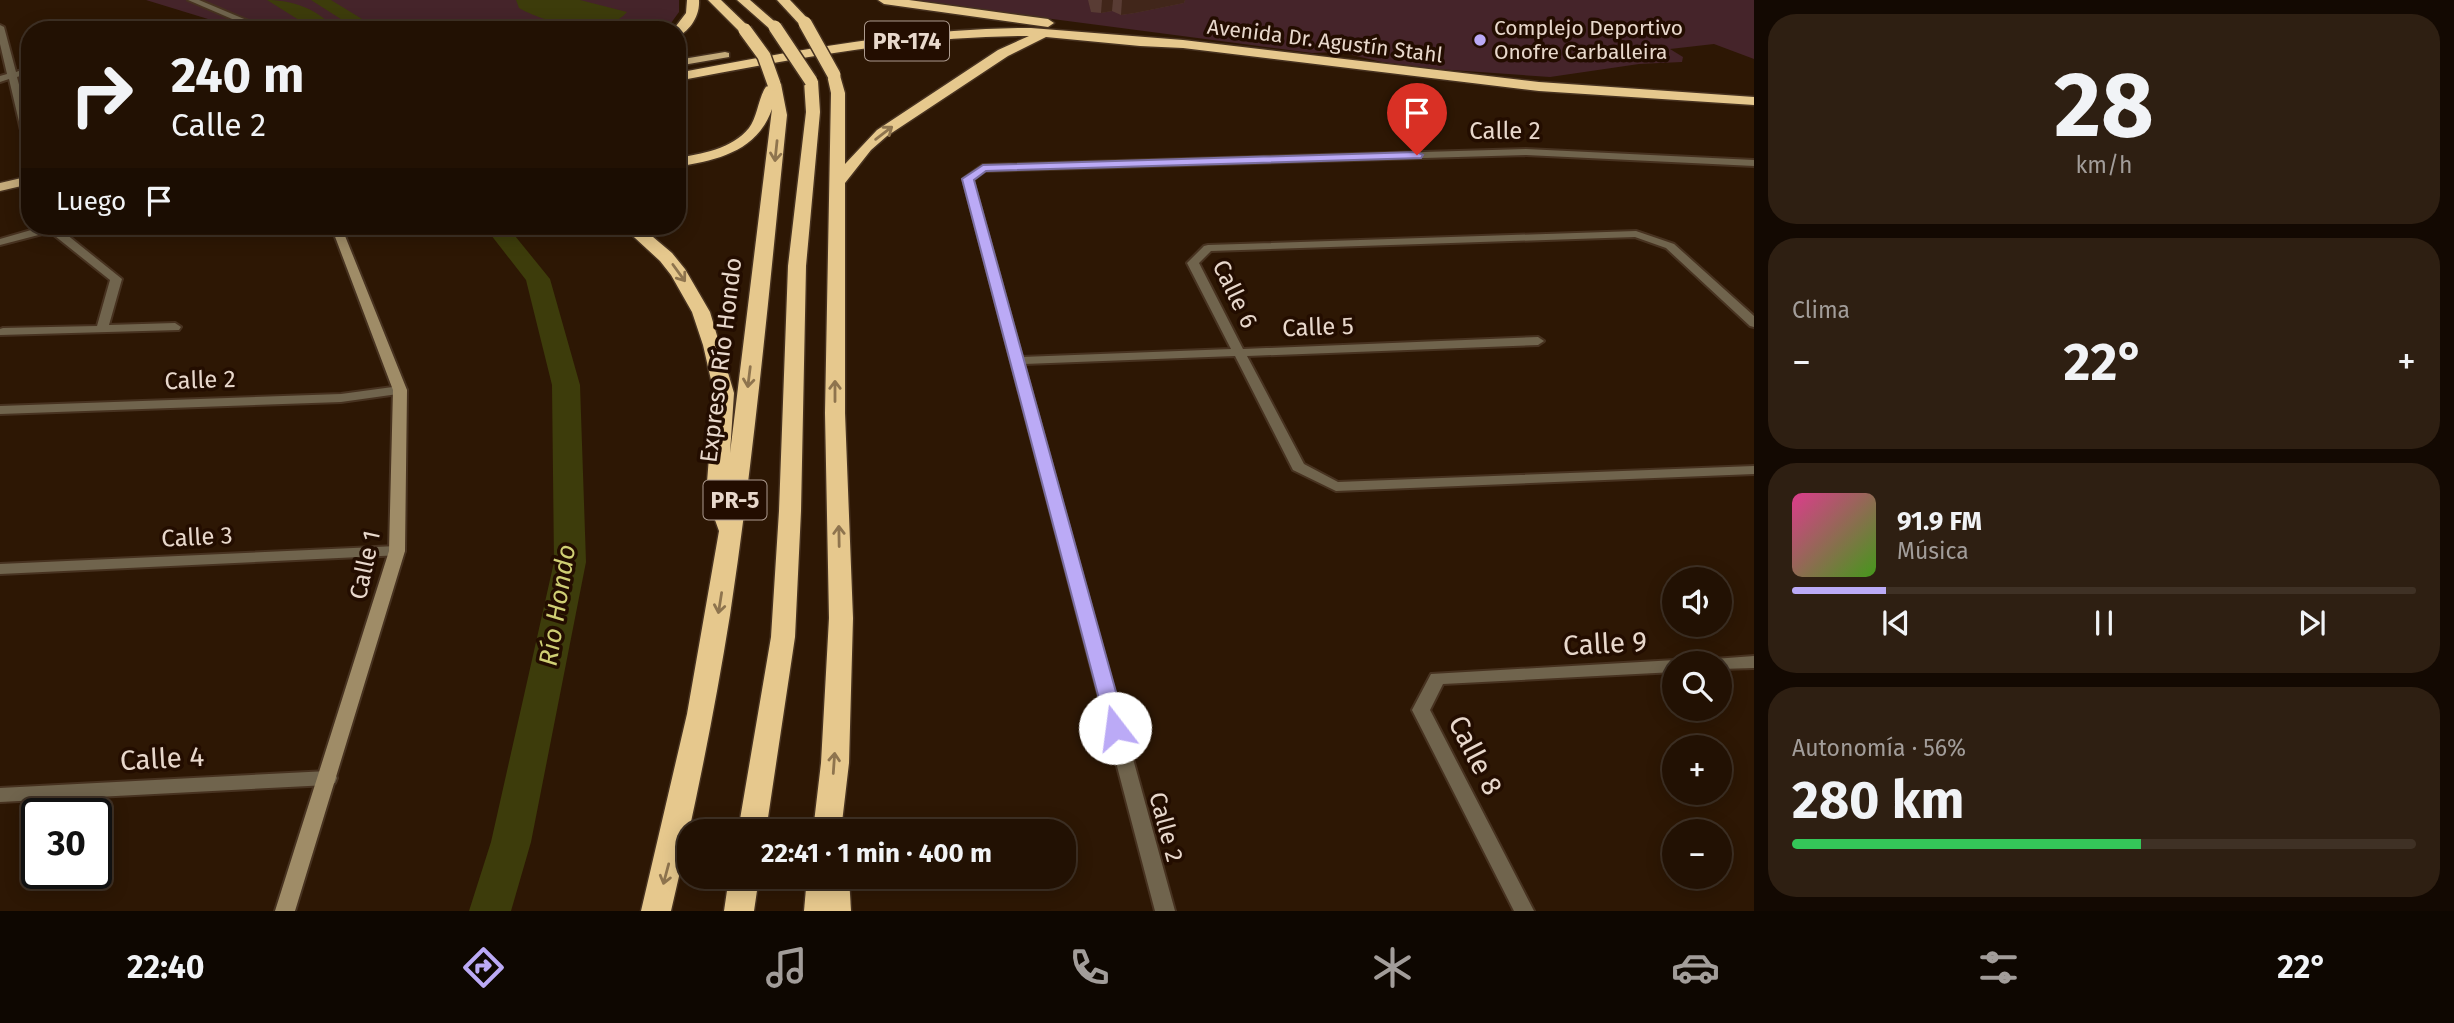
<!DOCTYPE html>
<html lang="es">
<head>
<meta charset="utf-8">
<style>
  body { margin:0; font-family:"Fira Sans",sans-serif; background:#2e1f12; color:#f1f3f6; height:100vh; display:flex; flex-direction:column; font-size:26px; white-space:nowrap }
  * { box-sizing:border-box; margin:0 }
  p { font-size:23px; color:#a29d9a }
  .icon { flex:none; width:38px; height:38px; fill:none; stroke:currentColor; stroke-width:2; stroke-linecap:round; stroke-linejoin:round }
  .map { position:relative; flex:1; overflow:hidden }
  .details { display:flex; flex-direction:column; gap:14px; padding:14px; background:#130902; width:700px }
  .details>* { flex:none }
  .guide { position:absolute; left:21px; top:21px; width:665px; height:214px; border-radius:28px; box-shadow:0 4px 18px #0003,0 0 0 2px #3f3125; background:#221103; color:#f1f3f6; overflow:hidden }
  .fabs { position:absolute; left:1662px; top:567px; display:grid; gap:14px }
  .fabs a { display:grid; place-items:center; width:70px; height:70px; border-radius:50%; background:#221103; box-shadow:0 4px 18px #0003,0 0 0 2px #3f3125; font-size:35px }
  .speed { position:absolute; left:21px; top:798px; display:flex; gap:14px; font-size:35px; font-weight:700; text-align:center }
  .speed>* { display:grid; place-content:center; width:91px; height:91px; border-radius:50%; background:#221103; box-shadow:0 4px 18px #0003,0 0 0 2px #3f3125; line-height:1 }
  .speed .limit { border:4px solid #111; border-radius:10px; background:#fff; color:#111 }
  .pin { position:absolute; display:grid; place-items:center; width:60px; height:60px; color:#fff; margin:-72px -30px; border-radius:50% 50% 50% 0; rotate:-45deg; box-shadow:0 0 7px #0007 }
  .pin .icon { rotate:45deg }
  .me { position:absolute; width:77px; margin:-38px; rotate:345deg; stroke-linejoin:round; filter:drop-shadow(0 0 5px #0008) }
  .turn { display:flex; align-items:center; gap:24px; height:147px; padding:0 35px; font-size:32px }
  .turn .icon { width:91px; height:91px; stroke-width:2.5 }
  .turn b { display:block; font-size:49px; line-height:60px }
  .then { display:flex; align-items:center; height:66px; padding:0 35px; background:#0003; gap:14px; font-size:26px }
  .big { font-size:52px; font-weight:700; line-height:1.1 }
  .details .card { flex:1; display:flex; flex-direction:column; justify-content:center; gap:10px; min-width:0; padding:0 24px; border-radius:28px; background:#2e1f12 }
  .details .dial { align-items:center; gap:0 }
  .dial b { font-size:91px; line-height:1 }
  .song { display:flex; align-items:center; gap:21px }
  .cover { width:84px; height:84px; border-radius:10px; background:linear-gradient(135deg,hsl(330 70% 55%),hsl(100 70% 35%)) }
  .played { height:7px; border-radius:4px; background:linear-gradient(90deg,#bbaaf6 15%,#3f3125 15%) }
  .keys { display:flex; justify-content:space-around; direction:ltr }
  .heat { display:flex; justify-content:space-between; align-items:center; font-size:38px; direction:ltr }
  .charge { height:10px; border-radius:5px; background:linear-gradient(90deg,#34c759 56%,#3f3125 0) }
  .trip { position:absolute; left:677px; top:819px; width:399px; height:70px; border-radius:28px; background:#221103; box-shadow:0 4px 18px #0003,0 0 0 2px #3f3125; font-weight:700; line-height:70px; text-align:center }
  .menu { display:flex; height:112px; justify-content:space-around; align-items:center; background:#0e0701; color:#a29d9a }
  .menu .icon { width:49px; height:49px }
  .menu .selected { color:#bbaaf6 }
  .menu b { font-size:32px; color:#f1f3f6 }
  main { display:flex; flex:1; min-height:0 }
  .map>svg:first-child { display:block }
  .green { fill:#45242a }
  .water { fill:#3d3c0b }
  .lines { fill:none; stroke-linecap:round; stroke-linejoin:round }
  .canal { fill:#3d3c0b; fill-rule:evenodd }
  .street-casing { stroke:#473220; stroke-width:4 }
  .secondary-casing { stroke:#473220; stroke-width:4 }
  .primary-casing { stroke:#473220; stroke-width:3 }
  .highway-casing { stroke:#473220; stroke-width:3 }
  .street { fill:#70644d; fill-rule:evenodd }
  .secondary { fill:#9f8c67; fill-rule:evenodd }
  .primary { fill:#c4ab7b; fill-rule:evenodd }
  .highway { fill:#e6c88d; fill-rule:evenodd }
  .highway-bridge-casing { stroke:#473220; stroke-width:16; stroke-linecap:butt }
  .highway-bridge { stroke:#e6c88d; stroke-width:13 }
  .wall { fill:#593c34 }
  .shaded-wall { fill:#41261a }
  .oneway { stroke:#8e744e }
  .route { fill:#bbaaf6; stroke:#7a6ea0; stroke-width:2 }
  .poi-dot { fill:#bbaaf6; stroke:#230d00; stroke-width:2.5 }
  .labels { text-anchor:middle; stroke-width:7; stroke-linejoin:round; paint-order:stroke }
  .far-poi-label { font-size:21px; fill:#e8d8cc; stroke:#230d00; text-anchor:start }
  .far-street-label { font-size:21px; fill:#e8d8cc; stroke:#230d00 }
  .shield { fill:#230d00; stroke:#ad9b8f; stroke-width:2 }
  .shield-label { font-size:23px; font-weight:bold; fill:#e8d8cc }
  .street-label { font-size:24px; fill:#e8d8cc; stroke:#230d00 }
  .water-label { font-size:26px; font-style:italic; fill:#d0cf74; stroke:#230d00 }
  .near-street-label { font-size:28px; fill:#e8d8cc; stroke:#230d00 }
</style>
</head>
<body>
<main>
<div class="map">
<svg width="1754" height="911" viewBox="0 0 1754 911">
  <rect width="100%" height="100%" fill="#2d1704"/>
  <!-- green -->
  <g class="green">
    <path d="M146,0H679V12L666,30H233L221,23Z"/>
    <path d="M908,0H1754V59L1714,44L1670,49L1683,57L1682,62L1639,64L1550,77L1437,69L1382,62L1339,52L1312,53Z"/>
  </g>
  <!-- water -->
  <path class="water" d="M516,0H580L627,12C604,39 545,23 519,8Z"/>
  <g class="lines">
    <!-- canal -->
    <g class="canal">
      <path d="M267,0C293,0 318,9 336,30H315Z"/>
      <path d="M311,0H331L380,30H358Z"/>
      <path d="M484,226H507L550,279L580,385L586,562L531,842L511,911H469L491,842L554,562L552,385L526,280Z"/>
    </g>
    <defs>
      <g id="street">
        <path d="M188,0H199L270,30H258Z"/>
        <path d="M0,25L4,27L16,72L30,67V73L17,77L30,127L29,146L24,143L9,79L0,82V76L7,74L0,44Z"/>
        <path d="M1526,149L1754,160V166L1526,155L985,171L973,180L1022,357L1231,349L1187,263L1204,246L1208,245L1636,231L1674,244L1754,316V327L1750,326L1666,248L1635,237L1211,251L1199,263L1243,349L1538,337L1544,341L1538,345L1247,356L1304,464L1338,482L1754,466V474L1336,491L1293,470L1235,356L1024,364L1175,911H1155L963,179L983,165Z"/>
        <path d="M45,226H56L122,279L109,325L175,323L181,327L179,330L0,335V329L3,328L97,326L110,280L50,232L0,245V239Z"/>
        <path d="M400,386L407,390L405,393L341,402L0,414V406L341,394Z"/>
        <path d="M397,546L405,551L402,555L0,574V564Z"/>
        <path d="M1754,656V668L1720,669V663H1712L1714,659Z"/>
        <path d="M1675,660L1682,663H1675V672L1443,684L1430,710L1534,911H1514L1412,710L1431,674Z"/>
        <path d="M328,771L335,773L337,778L335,783L328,785L0,802V788Z"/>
      </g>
      <path id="secondary" d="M331,226H341L407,390L405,551L295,911H275L389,551L393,390Z"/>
      <g id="primary">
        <path d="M725,52L729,53V57L677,66V60Z"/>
        <path d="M30,176V184L0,191V183Z"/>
      </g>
      <g id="highway">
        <path d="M687,0H699C700,15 691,30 677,37V30H673L686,13Z"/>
        <path d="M708,0H721L749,27V33H741Z"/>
        <path d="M737,0H750L781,27L771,30Z"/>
        <path d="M777,0H790L809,20V26H801Z"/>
        <path d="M878,0H909L1048,19L1054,23L1048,27L884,4Z"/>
        <path d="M1031,28L1183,40L1539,82L1754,97V105L1539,91L1183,48L1140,46L1046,37L1008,56L887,136L871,150L845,183V413L853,618L849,763L841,831H813L821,763L829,618L825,413L831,93L827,75L834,71L839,72L845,93V164L877,130L998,50L1029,36C911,36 793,59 677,81V73C794,51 912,28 1031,28Z"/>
        <path d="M811,77L818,81L820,112L806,266L801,511L795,637L766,831H738L771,637L779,511L788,266L806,112L804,81Z"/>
        <path d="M774,80L781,84L787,115C770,282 755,449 730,615C714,715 694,813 671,911H641L687,714L719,531L706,495L714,393L703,345L692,312L671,275L660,261L622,226H640L672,253L685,269L710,312L734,393L730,453L772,109C757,152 717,160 677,167V158C701,154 732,149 749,128C759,116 759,85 774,80Z"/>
        <path d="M729,877H759L754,911H724Z"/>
        <path d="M807,877H849L851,911H804Z"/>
      </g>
    </defs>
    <!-- street casing -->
    <use href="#street" class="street-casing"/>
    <!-- secondary casing -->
    <use href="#secondary" class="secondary-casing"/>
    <!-- primary casing -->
    <use href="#primary" class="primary-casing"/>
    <!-- highway casing -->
    <use href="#highway" class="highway-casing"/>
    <!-- street -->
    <use href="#street" class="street"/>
    <!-- secondary -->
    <use href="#secondary" class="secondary"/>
    <!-- primary -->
    <use href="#primary" class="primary"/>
    <!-- highway -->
    <use href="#highway" class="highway"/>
    <defs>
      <g id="highway-bridge">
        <path d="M805,23L834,75"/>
        <path d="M775,27L811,81"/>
        <path d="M745,30L764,56L774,84"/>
      </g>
    </defs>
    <!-- highway-bridge casing -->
    <use href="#highway-bridge" class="highway-bridge-casing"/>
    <!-- highway-bridge -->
    <use href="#highway-bridge" class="highway-bridge"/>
  </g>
  <!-- wall -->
  <path class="wall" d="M1088,0H1185L1184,3L1135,13L1121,15L1112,11L1101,13L1091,12Z"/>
  <!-- shaded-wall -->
  <g class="shaded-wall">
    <path d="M1102,0H1113L1112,11L1101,13Z"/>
    <path d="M1122,0H1185L1184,3L1135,13L1121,15Z"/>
  </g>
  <!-- one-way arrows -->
  <defs><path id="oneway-shaft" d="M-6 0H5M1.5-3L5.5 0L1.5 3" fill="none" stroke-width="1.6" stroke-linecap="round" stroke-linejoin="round" transform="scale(1.75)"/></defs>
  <g class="oneway">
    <use href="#oneway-shaft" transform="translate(884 133) rotate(-37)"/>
    <use href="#oneway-shaft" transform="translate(776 151) rotate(96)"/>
    <use href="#oneway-shaft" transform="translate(679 273) rotate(54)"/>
    <use href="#oneway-shaft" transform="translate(749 377) rotate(97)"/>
    <use href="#oneway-shaft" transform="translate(835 391) rotate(-90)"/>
    <use href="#oneway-shaft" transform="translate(839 536) rotate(-91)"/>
    <use href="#oneway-shaft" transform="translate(720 603) rotate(99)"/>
    <use href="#oneway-shaft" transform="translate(834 763) rotate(-86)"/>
    <use href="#oneway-shaft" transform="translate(666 874) rotate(105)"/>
  </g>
  <!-- route -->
  <path class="route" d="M1417,152L1423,155L1421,158L986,171L974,180L1126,728L1123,733L1115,735L1108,733L962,179L983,165Z"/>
  <!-- markers -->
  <circle class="poi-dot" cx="1480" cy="40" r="7"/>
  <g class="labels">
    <!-- far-poi labels -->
    <g class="far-poi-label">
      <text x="1494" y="35">Complejo Deportivo<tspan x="1494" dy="24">Onofre Carballeira</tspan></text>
    </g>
    <!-- far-street labels -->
    <g class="far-street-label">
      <text transform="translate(1325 41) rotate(7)" y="7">Avenida Dr. Agustín Stahl</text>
    </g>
    <!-- shield labels -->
    <g class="shield">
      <rect x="865" y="21.5" width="84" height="39" rx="5"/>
      <rect x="703.5" y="480.5" width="63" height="39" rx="5"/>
    </g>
    <g class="shield-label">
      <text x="907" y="49">PR-174</text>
      <text x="735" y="508">PR-5</text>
    </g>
    <!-- street labels -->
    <g class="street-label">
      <text x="1505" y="139">Calle 2</text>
      <text transform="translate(1235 294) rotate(64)" y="8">Calle 6</text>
      <text transform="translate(1318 327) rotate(-2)" y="8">Calle 5</text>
      <text transform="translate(721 360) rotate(-83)" y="8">Expreso Río Hondo</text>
      <text transform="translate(200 380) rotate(-2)" y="8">Calle 2</text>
      <text transform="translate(197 537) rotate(-3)" y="8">Calle 3</text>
      <text transform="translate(365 565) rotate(-78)" y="8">Calle 1</text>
      <text transform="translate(1166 827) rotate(75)" y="8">Calle 2</text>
    </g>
    <!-- water labels -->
    <g class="water-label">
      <text transform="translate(557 605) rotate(-81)" y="9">Río Hondo</text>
    </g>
    <!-- near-street labels -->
    <g class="near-street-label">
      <text transform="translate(1605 643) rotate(-3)" y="10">Calle 9</text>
      <text transform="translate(1476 755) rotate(63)" y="10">Calle 8</text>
      <text transform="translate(162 758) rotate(-3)" y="10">Calle 4</text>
    </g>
  </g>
</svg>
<div class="fabs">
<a><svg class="icon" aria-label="sound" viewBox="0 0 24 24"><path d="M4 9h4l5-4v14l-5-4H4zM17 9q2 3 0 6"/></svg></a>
<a><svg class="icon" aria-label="search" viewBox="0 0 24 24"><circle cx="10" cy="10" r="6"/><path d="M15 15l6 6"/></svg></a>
<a>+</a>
<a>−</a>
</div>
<div class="speed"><div class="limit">30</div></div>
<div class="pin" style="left:1417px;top:155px;background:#d93025"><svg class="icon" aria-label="arrive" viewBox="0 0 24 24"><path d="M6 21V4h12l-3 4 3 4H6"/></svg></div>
<svg class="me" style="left:1115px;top:728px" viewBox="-20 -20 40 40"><circle r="19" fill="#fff"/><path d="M0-13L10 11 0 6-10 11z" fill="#bbaaf6"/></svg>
<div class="trip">22:41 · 1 min · 400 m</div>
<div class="guide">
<div class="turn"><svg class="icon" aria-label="right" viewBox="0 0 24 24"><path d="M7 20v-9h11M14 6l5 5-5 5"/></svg><div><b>240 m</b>Calle 2</div></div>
<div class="then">Luego<svg class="icon" aria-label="arrive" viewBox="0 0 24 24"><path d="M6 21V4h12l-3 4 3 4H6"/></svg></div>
</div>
</div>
<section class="details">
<div class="card dial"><b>28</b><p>km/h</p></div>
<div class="card"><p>Clima</p>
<div class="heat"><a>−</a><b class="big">22°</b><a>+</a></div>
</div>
<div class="card">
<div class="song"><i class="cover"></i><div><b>91.9 FM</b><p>Música</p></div></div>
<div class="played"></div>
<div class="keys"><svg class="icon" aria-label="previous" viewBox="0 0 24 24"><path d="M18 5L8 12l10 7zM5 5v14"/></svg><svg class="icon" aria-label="pause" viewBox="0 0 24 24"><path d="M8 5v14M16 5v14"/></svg><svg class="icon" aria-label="next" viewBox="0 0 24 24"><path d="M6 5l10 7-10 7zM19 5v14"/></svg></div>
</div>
<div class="card"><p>Autonomía · 56%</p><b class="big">280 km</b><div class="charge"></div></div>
</section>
</main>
<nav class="menu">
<b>22:40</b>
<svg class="icon selected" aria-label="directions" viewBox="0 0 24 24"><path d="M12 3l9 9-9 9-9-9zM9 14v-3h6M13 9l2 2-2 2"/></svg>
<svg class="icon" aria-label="music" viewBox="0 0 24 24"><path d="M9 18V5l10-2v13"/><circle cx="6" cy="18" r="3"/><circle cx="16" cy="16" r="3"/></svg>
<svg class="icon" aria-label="phone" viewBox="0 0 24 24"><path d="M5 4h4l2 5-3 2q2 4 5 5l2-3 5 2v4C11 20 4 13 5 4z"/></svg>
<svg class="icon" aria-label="climate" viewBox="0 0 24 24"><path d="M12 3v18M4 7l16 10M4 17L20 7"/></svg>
<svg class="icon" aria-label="car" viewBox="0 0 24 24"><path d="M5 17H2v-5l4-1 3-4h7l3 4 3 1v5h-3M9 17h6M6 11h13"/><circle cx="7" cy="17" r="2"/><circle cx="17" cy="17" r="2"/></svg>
<svg class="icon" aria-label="filters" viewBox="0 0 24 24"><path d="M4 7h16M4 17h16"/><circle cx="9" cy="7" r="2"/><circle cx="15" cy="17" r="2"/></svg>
<b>22°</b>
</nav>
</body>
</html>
